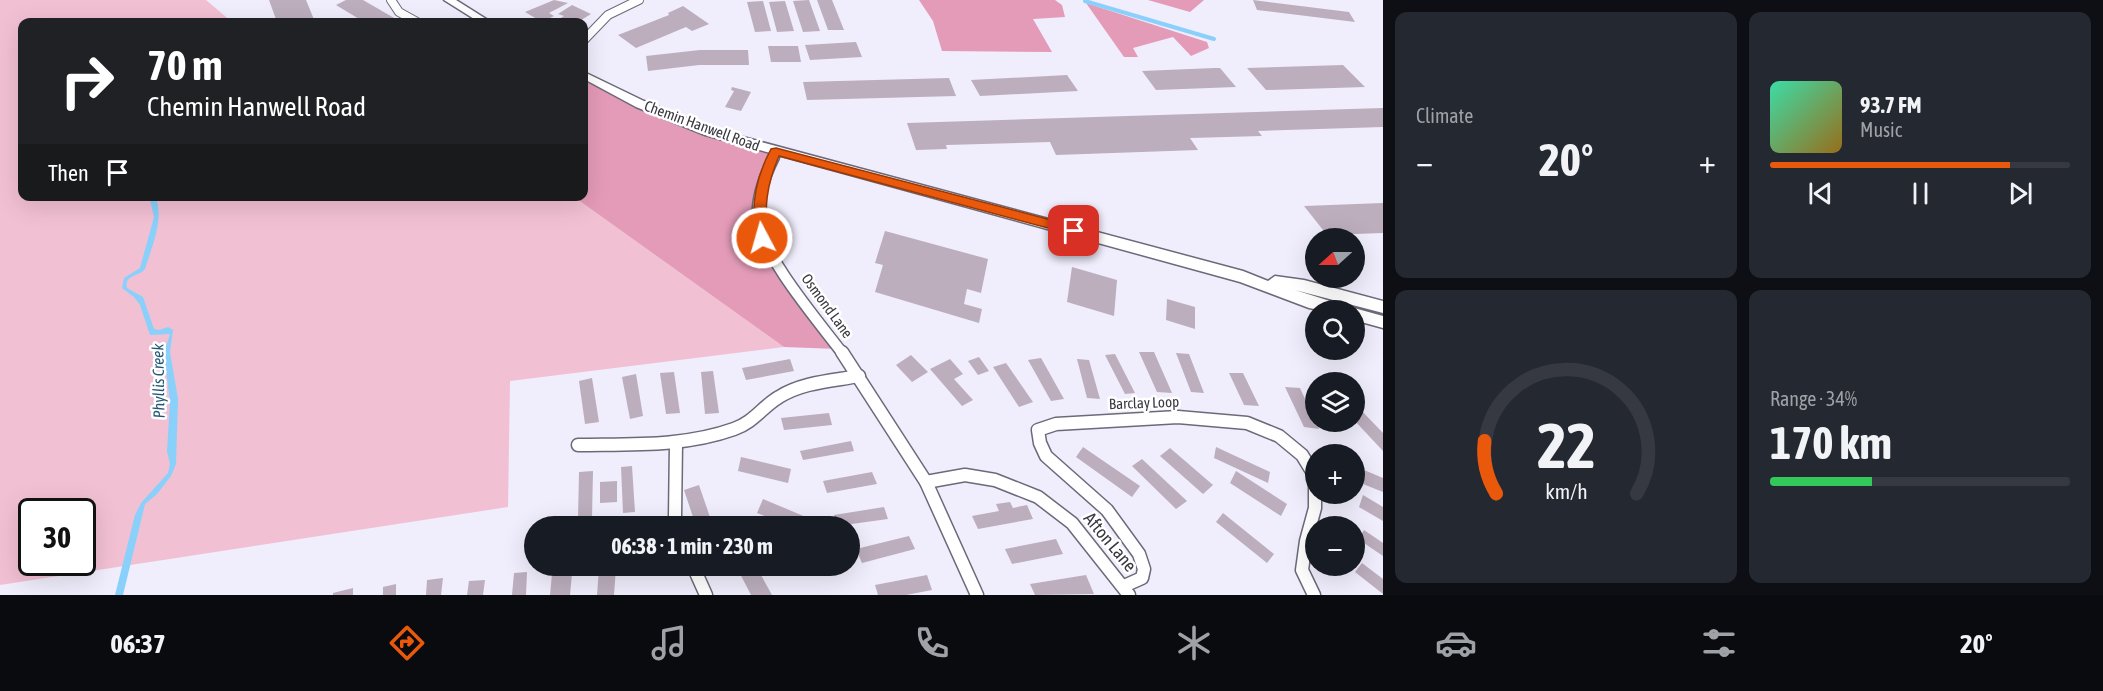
<!DOCTYPE html>
<html lang="en">
<head>
<meta charset="utf-8">
<style>
  body { margin:0; font-family:"Asap Condensed",sans-serif; background:#242831; color:#f1f3f6; height:100vh; display:flex; flex-direction:column; font-size:22px; white-space:nowrap }
  * { box-sizing:border-box; margin:0 }
  p { font-size:20px; color:#9ea1a6 }
  .icon { flex:none; width:33px; height:33px; fill:none; stroke:currentColor; stroke-width:2; stroke-linecap:round; stroke-linejoin:round }
  .map { position:relative; flex:1; overflow:hidden }
  .drawer { display:flex; flex-direction:column; gap:12px; padding:12px; background:#0d0f14; width:720px }
  .drawer>* { flex:none }
  .top-card { position:absolute; left:18px; top:18px; width:570px; height:183px; border-radius:12px; box-shadow:0 6px 24px #0002; background:#202124; color:#fff; overflow:hidden }
  .needle { width:39px; rotate:249deg }
  .fabs { position:absolute; left:1305px; top:228px; display:grid; gap:12px }
  .fabs a { display:grid; place-items:center; width:60px; height:60px; border-radius:50%; background:#171b24; box-shadow:0 6px 24px #0002; font-size:30px }
  .speed { position:absolute; left:18px; top:498px; display:flex; gap:12px; font-size:30px; font-weight:700; text-align:center }
  .speed>* { display:grid; place-content:center; width:78px; height:78px; border-radius:50%; background:#171b24; box-shadow:0 6px 24px #0002; line-height:1 }
  .speed .limit { border:3px solid #111; border-radius:9px; background:#fff; color:#111 }
  .pin { position:absolute; display:grid; place-items:center; width:51px; height:51px; color:#fff; margin:-26px; border-radius:12px; box-shadow:0 3px 9px #0006 }
  .me { position:absolute; width:66px; margin:-33px; rotate:354deg; stroke-linejoin:round; filter:drop-shadow(0 0 4px #0008) }
  .turn { display:flex; align-items:center; gap:21px; height:126px; padding:0 30px; font-size:27px }
  .turn .icon { width:78px; height:78px; stroke-width:2.5 }
  .turn b { display:block; font-size:42px; line-height:51px }
  .then { display:flex; align-items:center; height:57px; padding:0 30px; background:#0003; gap:12px; font-size:22px }
  .big { font-size:45px; font-weight:700; line-height:1.1 }
  .drawer .widget { flex:1; display:flex; flex-direction:column; justify-content:center; gap:9px; min-width:0; padding:0 21px; border-radius:12px; background:#242831 }
  .drawer .dial { align-items:center; gap:0 }
  .dial svg { height:156px; overflow:visible; fill:none; stroke:#363941; stroke-width:7; stroke-linecap:round; text-anchor:middle }
  .dial text { fill:#f1f3f6; stroke:none }
  .song { display:flex; align-items:center; gap:18px }
  .cover { width:72px; height:72px; border-radius:9px; background:linear-gradient(135deg,hsl(160 70% 55%),hsl(40 70% 35%)) }
  .played { height:6px; border-radius:3px; background:linear-gradient(90deg,#ea580c 80%,#363941 80%) }
  .keys { display:flex; justify-content:space-around; direction:ltr }
  .heat { display:flex; justify-content:space-between; align-items:center; font-size:33px; direction:ltr }
  .charge { height:9px; border-radius:4px; background:linear-gradient(90deg,#34c759 34%,#363941 0) }
  .drawer .tiles { flex:1; display:grid; gap:12px; grid-template-columns:repeat(2,1fr) }
  .trip { position:absolute; left:524px; top:516px; width:336px; height:60px; border-radius:30px; background:#171b24; box-shadow:0 6px 24px #0002; font-weight:700; line-height:60px; text-align:center }
  .tab-bar { display:flex; height:96px; justify-content:space-around; align-items:center; background:#090b0e; color:#9ea1a6 }
  .tab-bar .icon { width:42px; height:42px }
  .tab-bar .on { color:#ea580c }
  .tab-bar b { font-size:27px; color:#f1f3f6 }
  main { display:flex; flex:1; min-height:0 }
  .map>svg:first-child { display:block }
  .green { fill:#f2c0d3; fill-rule:evenodd }
  .forest { fill:#e49bb8 }
  .water { fill:#89d0fb }
  .lines { fill:none; stroke-linecap:round; stroke-linejoin:round }
  .stream { stroke:#89d0fb; stroke-width:4 }
  .building { fill:#bcaebd }
  .street-far2-casing { stroke:#6c6979; stroke-width:10 }
  .street-far1-casing { stroke:#6c6979; stroke-width:13 }
  .street-casing { stroke:#6c6979; stroke-width:15 }
  .secondary-casing { stroke:#6c6979; stroke-width:3 }
  .street-far2 { stroke:#fff; stroke-width:8 }
  .street-far1 { stroke:#fff; stroke-width:10 }
  .street { stroke:#fff; stroke-width:12 }
  .secondary { fill:#fff; fill-rule:evenodd }
  .route { fill:#ea580c; stroke:#983908; stroke-width:1.5 }
  .labels { text-anchor:middle; stroke-width:5; stroke-linejoin:round; paint-order:stroke }
  .street-label { font-size:15px; fill:#39373f; stroke:#fff }
  .water-label { font-size:16px; font-style:italic; fill:#235876; stroke:#fff }
  .near-street-label { font-size:18px; fill:#39373f; stroke:#fff }
</style>
</head>
<body>
<main>
<div class="map">
<svg width="1383" height="595" viewBox="0 0 1383 595">
  <rect width="100%" height="100%" fill="#f0edfc"/>
  <!-- green -->
  <path class="green" d="M0,0H206L232,22H22V196L574,197L784,347L510,381L508,507L0,585ZM32,512H82V562H32Z"/>
  <!-- forest -->
  <g class="forest">
    <path d="M919,0H1055L1062,5L1065,17L1033,19L1052,52L942,51L933,21Z"/>
    <path d="M1148,0H1204L1190,12Z"/>
    <path d="M1086,3L1207,42L1209,48L1191,56L1173,37L1133,48L1138,57H1124Z"/>
    <path d="M584,75L640,104L776,152L761,195L762,238L838,349L784,347L574,197L584,196Z"/>
  </g>
  <!-- water -->
  <path class="water" d="M140,197L156,198C164,220 152,246 145,269C139,277 124,274 127,288L143,297L154,329L159,330L168,327L173,330L170,352L178,399L176,464L171,476L157,494L145,504L123,595H115L135,515L141,503L168,473L170,464L167,451L170,402L164,353L170,334L150,335L140,305L134,297L122,288L124,278L140,268L154,217L150,200Z"/>
  <g class="lines">
    <!-- stream -->
    <path class="stream" d="M1085,1L1214,39"/>
  </g>
  <!-- building -->
  <g class="building">
    <path d="M269,0H306L315,22H277Z"/>
    <path d="M346,0H363L401,22H364L336,5Z"/>
    <path d="M554,0L568,3L549,13L554,16L542,22L525,12Z"/>
    <path d="M809,0L820,31L803,32L793,1Z"/>
    <path d="M817,0H832L844,30H828Z"/>
    <path d="M1253,0L1349,12L1355,22L1257,10Z"/>
    <path d="M763,1L771,31L755,32L747,2Z"/>
    <path d="M785,1L794,31L777,32L769,2Z"/>
    <path d="M572,5L591,14L578,22H554L564,16L558,14Z"/>
    <path d="M683,6L709,24L692,31L686,27L636,48L618,35L669,15L668,13Z"/>
    <path d="M856,42L862,57L810,60L805,45Z"/>
    <path d="M768,46H798L801,62H771Z"/>
    <path d="M700,50H748L749,65H699L648,71L646,56Z"/>
    <path d="M1343,65L1365,87L1266,90L1247,68Z"/>
    <path d="M1214,68H1220L1236,87L1156,90L1142,71Z"/>
    <path d="M1067,75L1078,91L980,96L971,80Z"/>
    <path d="M949,78L956,96L807,100L803,82Z"/>
    <path d="M732,87L751,92L741,111L725,107L734,91L731,90Z"/>
    <path d="M1383,108V127L1258,131L1262,136L1190,138L1198,150L1056,155L1050,142L946,145L947,149L916,150L907,123Z"/>
    <path d="M1383,203V233L1327,235L1304,206Z"/>
    <path d="M885,231L988,259L981,293L967,289L964,304L982,309L979,323L875,292L883,265L875,263Z"/>
    <path d="M1072,267L1117,280L1114,316L1067,302Z"/>
    <path d="M1167,299L1195,307V329L1166,320Z"/>
    <path d="M1139,352H1154L1172,393L1157,392Z"/>
    <path d="M1176,353L1189,354L1204,393L1191,392Z"/>
    <path d="M1115,354L1135,393L1125,394L1105,355Z"/>
    <path d="M911,355L928,372L912,382L896,365Z"/>
    <path d="M979,357L989,371L978,375L968,361Z"/>
    <path d="M1041,358L1064,399L1051,401L1028,360Z"/>
    <path d="M790,359L794,371L746,380L742,368Z"/>
    <path d="M950,359L963,374L954,379L973,400L962,406L930,369Z"/>
    <path d="M1077,359L1089,360L1100,399L1087,398Z"/>
    <path d="M1006,363L1033,402L1019,407L993,367Z"/>
    <path d="M713,371L719,413L705,414L701,372Z"/>
    <path d="M674,372L680,413L666,414L660,373Z"/>
    <path d="M1229,373H1243L1259,406L1244,405Z"/>
    <path d="M636,374L643,416L630,419L622,377Z"/>
    <path d="M592,378L599,422L585,424L579,381Z"/>
    <path d="M1285,387L1300,388L1319,429L1304,427Z"/>
    <path d="M1358,407L1383,433V451L1354,420V408Z"/>
    <path d="M829,413L832,425L784,430L781,418Z"/>
    <path d="M851,441L854,451L803,460L800,451Z"/>
    <path d="M1083,447L1140,486L1132,497L1076,457Z"/>
    <path d="M1216,447L1270,472L1268,483L1214,458Z"/>
    <path d="M1170,448L1213,485L1203,494L1160,456Z"/>
    <path d="M741,457L791,469L788,483L738,471Z"/>
    <path d="M1142,459L1187,501L1176,509L1132,466Z"/>
    <path d="M632,466L635,512L623,513L621,467Z"/>
    <path d="M1364,470L1383,478V492L1363,484Z"/>
    <path d="M593,471L592,518L578,519L579,472Z"/>
    <path d="M1236,471L1287,504L1281,516L1230,483Z"/>
    <path d="M872,472L877,484L827,493L823,481Z"/>
    <path d="M617,481V502L600,503V482Z"/>
    <path d="M699,485L713,526H696L684,490Z"/>
    <path d="M1363,495L1383,507V521L1359,507Z"/>
    <path d="M763,499L813,520L811,526H789L757,513Z"/>
    <path d="M1010,502L1013,508L1027,505L1033,519L978,529L972,516L999,511L996,504Z"/>
    <path d="M884,507L888,519L837,526L834,515Z"/>
    <path d="M1223,513L1274,554L1267,563L1216,522Z"/>
    <path d="M1364,530L1383,543V556L1358,539Z"/>
    <path d="M909,536L915,549L862,563L856,549Z"/>
    <path d="M1056,539L1063,554L1012,564L1005,549Z"/>
    <path d="M1362,563L1383,579V594L1355,572Z"/>
    <path d="M736,566H756L772,595H751Z"/>
    <path d="M599,568H616L614,595H597Z"/>
    <path d="M527,572L526,595H512L514,573Z"/>
    <path d="M552,574H572L570,595H550Z"/>
    <path d="M927,575L932,590L906,595H878L875,585Z"/>
    <path d="M1086,575L1094,594L1035,595L1030,584Z"/>
    <path d="M443,578L441,595H426L427,580Z"/>
    <path d="M485,580L483,595H467L469,581Z"/>
    <path d="M396,584V595H383V587Z"/>
    <path d="M353,588V595H333V593Z"/>
  </g>
  <g class="lines">
    <defs>
      <g id="street-far2">
        <path d="M391,0L399,12L417,22"/>
        <path d="M584,40L608,15L639,0"/>
        <path d="M773,159L776,152"/>
      </g>
      <path id="street-far1" d="M774,157C765,175 756,199 758,219C762,256 819,322 843,354"/>
      <g id="street">
        <path d="M842,352L926,482L977,595"/>
        <path d="M676,443L675,517L679,526"/>
        <path d="M578,445C630,444 684,447 734,429C754,422 762,407 779,397C803,382 832,381 859,376"/>
        <path d="M926,482L965,475L995,480L1038,497L1072,523L1129,595"/>
        <path d="M693,566L706,595"/>
        <path d="M1124,586L1142,578L1144,569L1139,554L1107,510L1046,456L1040,443L1038,430L1056,424L1178,417L1247,423L1279,436L1302,455L1315,476V508L1306,541L1302,570L1314,595"/>
      </g>
      <g id="secondary">
        <path d="M444,0H456L491,22H479Z"/>
        <path d="M584,72L644,101L713,129L1243,271L1268,281L1275,276L1304,280L1383,301V313L1295,290L1346,306L1349,310L1354,308L1383,316V328L1354,320V310H1319L1309,308L1240,282L705,135L636,107L584,79Z"/>
      </g>
    </defs>
    <!-- street-far2 casing -->
    <use href="#street-far2" class="street-far2-casing"/>
    <!-- street-far1 casing -->
    <use href="#street-far1" class="street-far1-casing"/>
    <!-- street casing -->
    <use href="#street" class="street-casing"/>
    <!-- secondary casing -->
    <use href="#secondary" class="secondary-casing"/>
    <!-- street-far2 -->
    <use href="#street-far2" class="street-far2"/>
    <!-- street-far1 -->
    <use href="#street-far1" class="street-far1"/>
    <!-- street -->
    <use href="#street" class="street"/>
    <!-- secondary -->
    <use href="#secondary" class="secondary"/>
  </g>
  <!-- route -->
  <path class="route" d="M776,148L1074,226L1081,231L1074,235L779,156C767,184 763,209 769,238L762,243L756,238C750,207 756,177 771,149Z"/>
  <g class="labels">
    <!-- street labels -->
    <g class="street-label">
      <text transform="translate(702 126) rotate(20)" y="5">Chemin Hanwell Road</text>
      <text transform="translate(827 306) rotate(54)" y="5">Osmond Lane</text>
      <text transform="translate(1144 403) rotate(-2)" y="5">Barclay Loop</text>
    </g>
    <!-- water labels -->
    <g class="water-label">
      <text transform="translate(158 381) rotate(-91)" y="6">Phyllis Creek</text>
    </g>
    <!-- near-street labels -->
    <g class="near-street-label">
      <text transform="translate(1110 542) rotate(50)" y="6">Afton Lane</text>
    </g>
  </g>
</svg>
<div class="fabs">
<a><svg class="needle" viewBox="-14 -14 28 28"><path d="M0-13l5 13h-10z" fill="#e53935"/><path d="M0 13l5-13h-10z" fill="#9ea1a6"/></svg></a>
<a><svg class="icon" aria-label="search" viewBox="0 0 24 24"><circle cx="10" cy="10" r="6"/><path d="M15 15l6 6"/></svg></a>
<a><svg class="icon" aria-label="layers" viewBox="0 0 24 24"><path d="M12 4l9 5-9 5-9-5zM3 14l9 5 9-5"/></svg></a>
<a>+</a>
<a>−</a>
</div>
<div class="speed"><div class="limit">30</div></div>
<div class="pin" style="left:1074px;top:231px;background:#d93025"><svg class="icon" aria-label="arrive" viewBox="0 0 24 24"><path d="M6 21V4h12l-3 4 3 4H6"/></svg></div>
<svg class="me" style="left:762px;top:238px" viewBox="-20 -20 40 40"><circle r="17" fill="#ea580c" stroke="#fff" stroke-width="3"/><path d="M0-11L8 9 0 5-8 9z" fill="#fff"/></svg>
<div class="trip">06:38 · 1 min · 230 m</div>
<div class="top-card">
<div class="turn"><svg class="icon" aria-label="right" viewBox="0 0 24 24"><path d="M7 20v-9h11M14 6l5 5-5 5"/></svg><div><b>70 m</b>Chemin Hanwell Road</div></div>
<div class="then">Then<svg class="icon" aria-label="arrive" viewBox="0 0 24 24"><path d="M6 21V4h12l-3 4 3 4H6"/></svg></div>
</div>
</div>
<section class="drawer">
<div class="tiles">
<div class="widget"><p>Climate</p>
<div class="heat"><a>−</a><b class="big">20°</b><a>+</a></div>
</div>
<div class="widget">
<div class="song"><i class="cover"></i><div><b>93.7 FM</b><p>Music</p></div></div>
<div class="played"></div>
<div class="keys"><svg class="icon" aria-label="previous" viewBox="0 0 24 24"><path d="M18 5L8 12l10 7zM5 5v14"/></svg><svg class="icon" aria-label="pause" viewBox="0 0 24 24"><path d="M8 5v14M16 5v14"/></svg><svg class="icon" aria-label="next" viewBox="0 0 24 24"><path d="M6 5l10 7-10 7zM19 5v14"/></svg></div>
</div>
<div class="widget dial"><svg viewBox="0 0 100 80">
<path d="M14 69A42 42 0 1 1 86 69"/>
<path d="M14 69A42 42 0 0 1 8 42" stroke="#ea580c"/>
<text x="50" y="56" font-size="32" font-weight="700">22</text>
<text x="50" y="72" font-size="11">km/h</text>
</svg></div>
<div class="widget"><p>Range · 34%</p><b class="big">170 km</b><div class="charge"></div></div>
</div>
</section>
</main>
<nav class="tab-bar">
<b>06:37</b>
<svg class="icon on" aria-label="directions" viewBox="0 0 24 24"><path d="M12 3l9 9-9 9-9-9zM9 14v-3h6M13 9l2 2-2 2"/></svg>
<svg class="icon" aria-label="music" viewBox="0 0 24 24"><path d="M9 18V5l10-2v13"/><circle cx="6" cy="18" r="3"/><circle cx="16" cy="16" r="3"/></svg>
<svg class="icon" aria-label="phone" viewBox="0 0 24 24"><path d="M5 4h4l2 5-3 2q2 4 5 5l2-3 5 2v4C11 20 4 13 5 4z"/></svg>
<svg class="icon" aria-label="climate" viewBox="0 0 24 24"><path d="M12 3v18M4 7l16 10M4 17L20 7"/></svg>
<svg class="icon" aria-label="car" viewBox="0 0 24 24"><path d="M5 17H2v-5l4-1 3-4h7l3 4 3 1v5h-3M9 17h6M6 11h13"/><circle cx="7" cy="17" r="2"/><circle cx="17" cy="17" r="2"/></svg>
<svg class="icon" aria-label="filters" viewBox="0 0 24 24"><path d="M4 7h16M4 17h16"/><circle cx="9" cy="7" r="2"/><circle cx="15" cy="17" r="2"/></svg>
<b>20°</b>
</nav>
</body>
</html>
